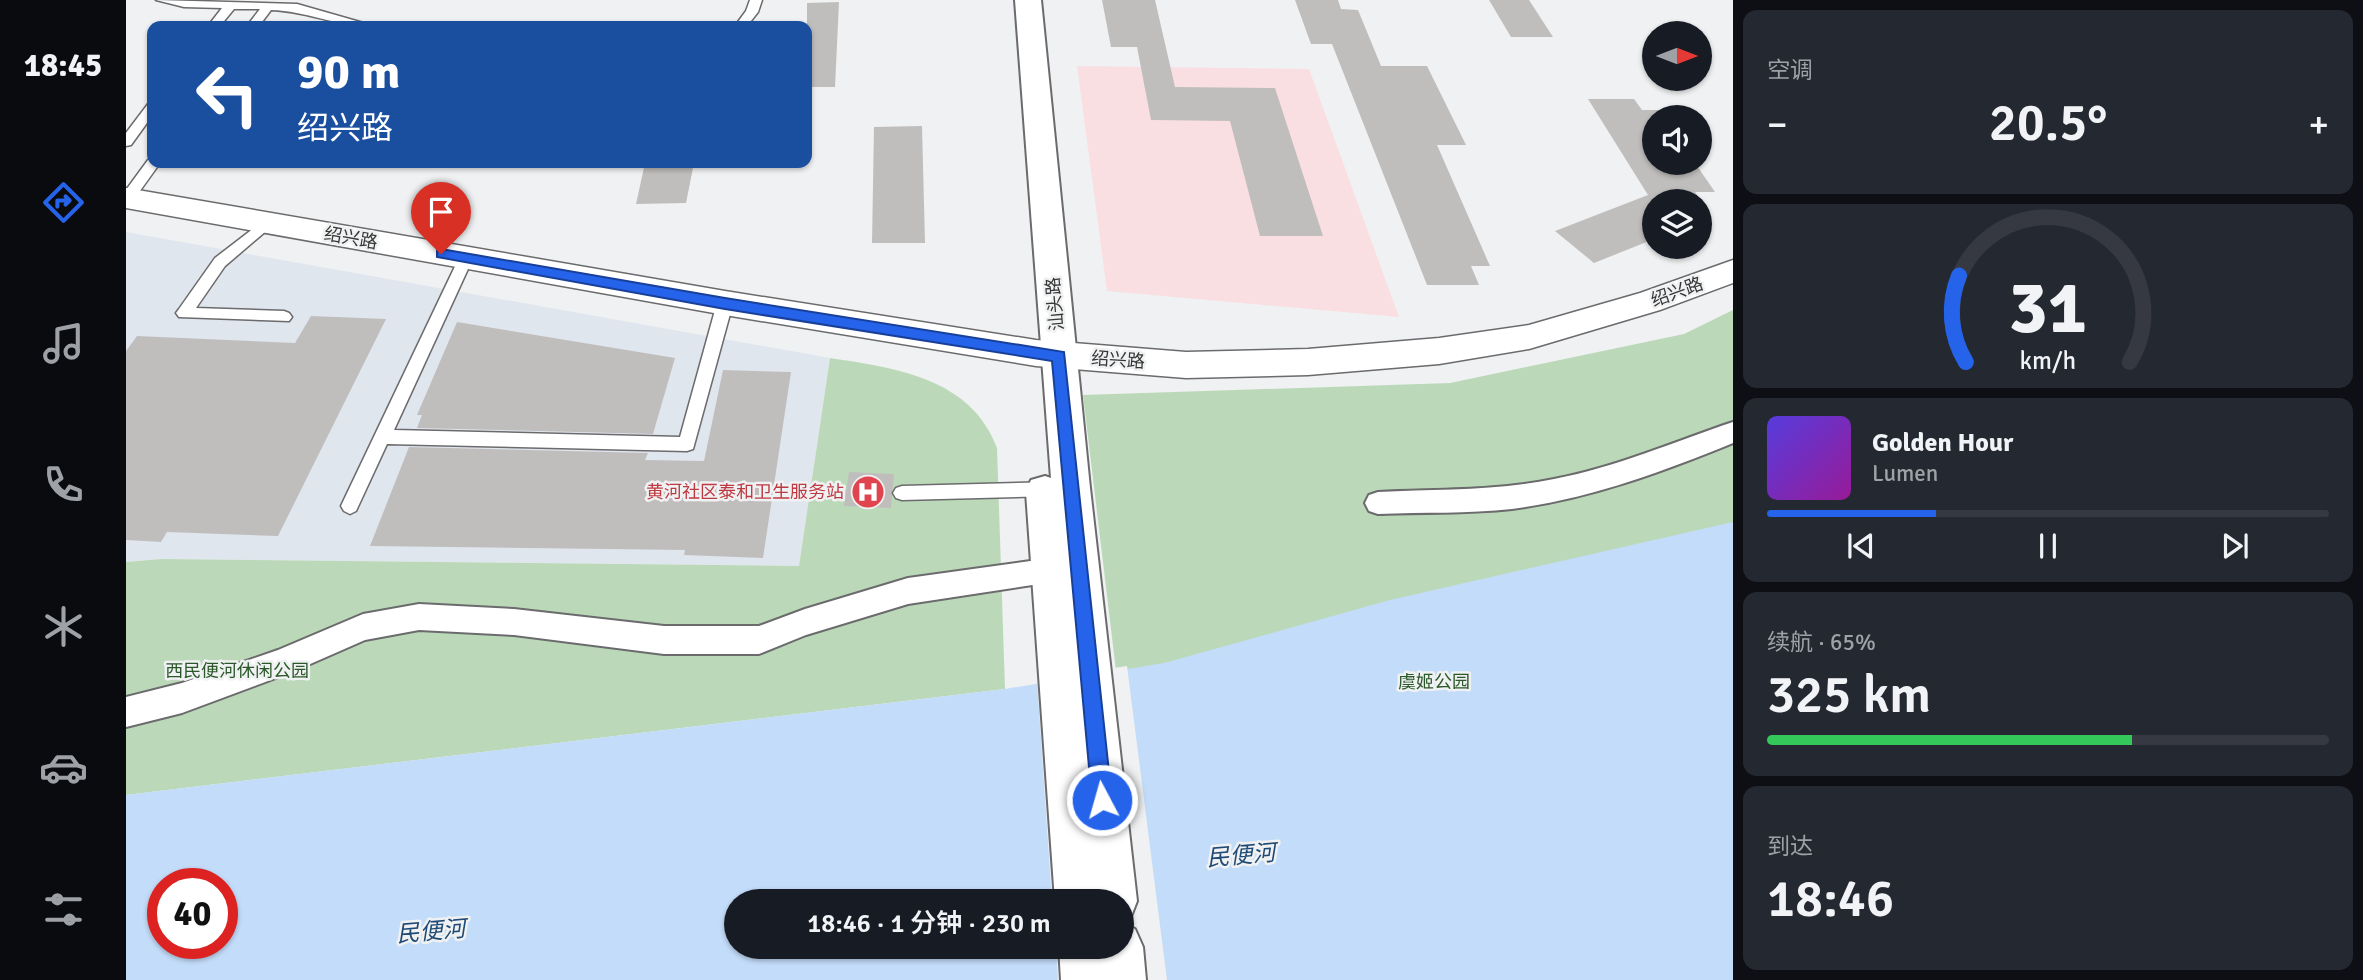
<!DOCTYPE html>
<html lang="zh">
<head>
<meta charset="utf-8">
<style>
  body { margin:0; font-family:Signika,"Noto Sans SC",sans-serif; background:#242831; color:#f1f3f6; height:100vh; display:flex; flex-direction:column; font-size:26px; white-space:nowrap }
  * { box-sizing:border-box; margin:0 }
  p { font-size:23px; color:#9ea1a6 }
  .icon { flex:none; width:38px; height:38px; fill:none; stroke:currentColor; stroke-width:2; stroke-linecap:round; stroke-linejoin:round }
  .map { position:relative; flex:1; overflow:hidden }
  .side { display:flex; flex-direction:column; gap:10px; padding:10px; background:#0d0f14; width:630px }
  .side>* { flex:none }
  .top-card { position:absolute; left:21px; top:21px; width:665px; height:147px; border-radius:14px; box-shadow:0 2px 5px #0004; background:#1a4fa0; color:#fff; overflow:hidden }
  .needle { width:46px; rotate:90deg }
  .tools { position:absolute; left:1516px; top:21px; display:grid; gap:14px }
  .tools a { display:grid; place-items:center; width:70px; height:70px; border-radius:50%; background:#171b24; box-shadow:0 2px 5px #0004; font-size:35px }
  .speed { position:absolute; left:21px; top:868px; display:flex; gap:14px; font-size:35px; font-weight:700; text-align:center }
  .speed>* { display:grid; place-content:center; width:91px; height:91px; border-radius:50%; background:#171b24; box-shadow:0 2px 5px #0004; line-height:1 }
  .speed .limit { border:10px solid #d22; background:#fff; color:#111 }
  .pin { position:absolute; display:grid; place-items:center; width:60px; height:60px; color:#fff; margin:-72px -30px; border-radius:50% 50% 50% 0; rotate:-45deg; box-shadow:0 0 7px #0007 }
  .pin .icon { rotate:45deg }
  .me { position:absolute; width:77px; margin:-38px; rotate:354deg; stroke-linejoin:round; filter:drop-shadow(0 0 5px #0008) }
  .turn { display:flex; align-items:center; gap:24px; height:147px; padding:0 35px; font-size:32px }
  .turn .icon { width:91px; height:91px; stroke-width:2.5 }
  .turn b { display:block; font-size:49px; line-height:60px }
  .big { font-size:52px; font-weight:600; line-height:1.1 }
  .side .widget { flex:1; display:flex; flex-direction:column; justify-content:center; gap:10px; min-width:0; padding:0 24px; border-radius:14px; background:#242831 }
  .side .dial { align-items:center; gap:0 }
  .dial svg { height:182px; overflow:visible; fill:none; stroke:#363941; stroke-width:7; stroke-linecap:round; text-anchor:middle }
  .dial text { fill:#f1f3f6; stroke:none }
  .song { display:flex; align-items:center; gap:21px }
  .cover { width:84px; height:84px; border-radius:10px; background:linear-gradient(135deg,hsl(250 70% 55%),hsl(300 70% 35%)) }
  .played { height:7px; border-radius:4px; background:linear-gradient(90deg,#2563eb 30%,#363941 30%) }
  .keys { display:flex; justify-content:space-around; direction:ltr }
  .heat { display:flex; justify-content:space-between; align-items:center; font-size:38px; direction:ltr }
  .charge { height:10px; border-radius:5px; background:linear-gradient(90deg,#34c759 65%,#363941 0) }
  .trip { position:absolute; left:598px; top:889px; width:410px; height:70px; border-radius:35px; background:#171b24; box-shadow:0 2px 5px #0004; font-weight:600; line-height:70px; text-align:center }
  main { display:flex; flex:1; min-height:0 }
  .tabs { display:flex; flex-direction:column; width:126px; justify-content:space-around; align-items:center; background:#090b0e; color:#9ea1a6 }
  .tabs .icon { width:49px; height:49px }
  .tabs .selected { color:#2563eb }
  .tabs b { font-size:32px; color:#f1f3f6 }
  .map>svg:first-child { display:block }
  .built { fill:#e0e6ee }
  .education { fill:#fadfe2 }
  .green { fill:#bbd9b9 }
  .water { fill:#c3dcf9; fill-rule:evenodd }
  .pier { fill:#f0f1f2 }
  .building { fill:#c0bebd }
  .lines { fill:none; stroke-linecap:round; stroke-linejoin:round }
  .service-casing { stroke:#6b6b6d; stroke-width:3 }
  .pedestrian-casing { stroke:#6b6b6d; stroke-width:4 }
  .minor-casing { stroke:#6b6b6d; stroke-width:3 }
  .tertiary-casing { stroke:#6b6b6d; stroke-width:4 }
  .service { fill:#fff; fill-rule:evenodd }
  .pedestrian { fill:#fff; fill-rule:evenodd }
  .minor { fill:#fff; fill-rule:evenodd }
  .tertiary { fill:#fff; fill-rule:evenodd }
  .route { fill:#2563eb; stroke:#184099; stroke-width:2 }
  .labels { text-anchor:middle; stroke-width:5; stroke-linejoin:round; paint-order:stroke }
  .street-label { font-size:18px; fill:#353636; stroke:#f0f1f2 }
  .health-label { font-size:18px; fill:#be3a42; stroke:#f0f1f2; text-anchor:end }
  .park-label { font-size:18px; fill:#2a5829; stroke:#f0f1f2 }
  .near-water-label { font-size:23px; font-style:italic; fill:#1f4a77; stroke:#f0f1f2 }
</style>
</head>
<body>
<main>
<nav class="tabs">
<b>18:45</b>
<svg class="icon selected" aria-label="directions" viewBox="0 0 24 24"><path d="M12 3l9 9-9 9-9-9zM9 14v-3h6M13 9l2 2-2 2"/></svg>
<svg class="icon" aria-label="music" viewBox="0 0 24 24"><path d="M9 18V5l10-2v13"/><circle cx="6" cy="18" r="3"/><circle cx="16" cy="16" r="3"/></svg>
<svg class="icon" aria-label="phone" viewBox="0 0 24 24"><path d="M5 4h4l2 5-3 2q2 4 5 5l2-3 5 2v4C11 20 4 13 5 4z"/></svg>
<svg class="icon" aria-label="climate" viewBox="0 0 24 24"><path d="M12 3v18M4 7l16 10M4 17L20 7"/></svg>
<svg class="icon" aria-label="car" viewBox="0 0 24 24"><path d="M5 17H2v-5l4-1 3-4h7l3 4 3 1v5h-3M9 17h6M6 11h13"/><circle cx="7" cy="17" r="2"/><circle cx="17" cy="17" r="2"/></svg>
<svg class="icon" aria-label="filters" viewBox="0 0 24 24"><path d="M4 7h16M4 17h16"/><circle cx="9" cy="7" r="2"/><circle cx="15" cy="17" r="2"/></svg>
</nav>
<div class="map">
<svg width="1607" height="980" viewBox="0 0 1607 980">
  <rect width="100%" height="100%" fill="#f0f1f2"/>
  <!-- built -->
  <path class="built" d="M0,232L704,358L673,566L35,559L0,562Z"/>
  <!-- education -->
  <path class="education" d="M951,66L1183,69L1273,317L981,291Z"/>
  <!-- green -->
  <g class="green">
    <path d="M1607,310V980H1027L957,395L1324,383L1558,334Z"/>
    <path d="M704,358C770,368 845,378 871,448L879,689L0,795V562L35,559L673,566Z"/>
  </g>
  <!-- water -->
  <path class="water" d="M1607,522V980H0V795L879,689L1038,663L1264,600ZM37,884H96V943H37ZM611,901H996V947H611Z"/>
  <!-- pier -->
  <path class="pier" d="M1001,666L1041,980H932L930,947H996V901H926L911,680Z"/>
  <!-- building -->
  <g class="building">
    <path d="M976,0H1029L1049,87L1149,88L1197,236H1134L1104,121L1025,120L1011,47H985Z"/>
    <path d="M1169,0H1212L1215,9L1232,10L1255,66H1301L1340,145H1311L1364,266H1345L1353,285H1301L1206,44H1185Z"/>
    <path d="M1363,0H1403L1427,37H1385Z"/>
    <path d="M713,2L709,87H681V3Z"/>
    <path d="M1462,99H1508L1516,110H1532L1536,117H1528V163H1569L1589,192H1569L1579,207H1573V201H1528V239L1468,263L1429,231L1522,195Z"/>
    <path d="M796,126L799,243H746L748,127Z"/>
    <path d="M519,163H568L560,203L510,204Z"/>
    <path d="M185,316L260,319L152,536L41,532L35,542L0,540V351L11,336L169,343Z"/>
    <path d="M331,322L549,358L527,434L291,428L296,415H291Z"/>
    <path d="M597,370L665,372L637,558L558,555L559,550L244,546L283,447L522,453L519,460L578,461Z"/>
    <path d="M723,472L768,474L765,508L718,506Z"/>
  </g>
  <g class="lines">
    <defs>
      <g id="service">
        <path d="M30,0L171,4L248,26C214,28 182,11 145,10L133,26H121L134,9H108L94,26H82L96,8L58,7Z"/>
        <path d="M624,0H636L632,12L621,26H609L620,11Z"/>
        <path d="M26,103V116L5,145L0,146V133L22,104Z"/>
        <path d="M26,159V163H34L6,202L0,203V190L22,160Z"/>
        <path d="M141,218L146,220V226L99,266L70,308L158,311L163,313L166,317L163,321L53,317L50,313L53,309L89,258Z"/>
        <path d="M340,253L347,258L268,430L554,437L591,303L599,297L607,303L567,449L561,451L261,444L230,511L224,514L218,511L215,506L333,258Z"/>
        <path d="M925,482L931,484L934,489L931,494L925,496L776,500L770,498L767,493L770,488L776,486Z"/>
      </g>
      <g id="pedestrian">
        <path d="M1607,422V443C1536,472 1463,499 1386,509C1342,514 1297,512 1252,514L1243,511L1239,503L1243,495L1252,492C1311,489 1370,491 1428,479C1491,467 1547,442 1607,422Z"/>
        <path d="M926,558L936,561L940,570L936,579L926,582L782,604L680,635L633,654H538L388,635L293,630L239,640L166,672L56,713L0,727V697L56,683L152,650L237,614L293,604L388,609L538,626H633L679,609L782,578Z"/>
      </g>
      <path id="minor" d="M0,188L599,291L910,340L1060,352L1182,349L1313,338L1403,325L1514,293L1607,260V283L1534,310L1403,349L1313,364L1182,375L1060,378L910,366L599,315L0,208Z"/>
      <g id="tertiary">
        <path d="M889,0H915L964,488L1011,901L1004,919L996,922V901H929L900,492L905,480L919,476L925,478Z"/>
        <path d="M996,923L1009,929L1017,947L1020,980H935L933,947H996Z"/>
      </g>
    </defs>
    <!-- service casing -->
    <use href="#service" class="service-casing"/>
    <!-- pedestrian casing -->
    <use href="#pedestrian" class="pedestrian-casing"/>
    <!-- minor casing -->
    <use href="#minor" class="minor-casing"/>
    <!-- tertiary casing -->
    <use href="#tertiary" class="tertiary-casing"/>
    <!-- service -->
    <use href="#service" class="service"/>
    <!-- pedestrian -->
    <use href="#pedestrian" class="pedestrian"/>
    <!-- minor -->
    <use href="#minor" class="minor"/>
    <!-- tertiary -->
    <use href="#tertiary" class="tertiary"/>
  </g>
  <!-- route -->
  <path class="route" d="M315,249L599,298L938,352L986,800L983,807L976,810L969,807L966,800L926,361L599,309L311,257V250Z"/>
  <!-- icons -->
  <defs>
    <symbol id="hospital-disc" viewBox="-11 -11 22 22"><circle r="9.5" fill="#e0444e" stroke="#f0f1f2"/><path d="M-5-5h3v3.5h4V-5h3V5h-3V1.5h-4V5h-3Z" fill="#fff"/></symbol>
  </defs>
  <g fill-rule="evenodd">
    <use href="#hospital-disc" x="723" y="473" width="38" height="38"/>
  </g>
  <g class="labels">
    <!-- street labels -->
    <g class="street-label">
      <text transform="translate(225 238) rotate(10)" y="6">绍兴路</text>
      <text transform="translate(1551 292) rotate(-20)" y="6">绍兴路</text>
      <text transform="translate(929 304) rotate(-95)" y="6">汕头路</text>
      <text transform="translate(992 360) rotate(4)" y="6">绍兴路</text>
    </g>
    <!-- health labels -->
    <g class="health-label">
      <text x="718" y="498">黄河社区泰和卫生服务站</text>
    </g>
    <!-- park labels -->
    <g class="park-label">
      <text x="111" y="677">西民便河休闲公园</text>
      <text x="1308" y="688">虞姬公园</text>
    </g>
    <!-- near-water labels -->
    <g class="near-water-label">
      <text transform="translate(1115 855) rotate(-5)" y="8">民便河</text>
      <text transform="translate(305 931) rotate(-5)" y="8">民便河</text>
    </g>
  </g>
</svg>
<div class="tools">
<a><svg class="needle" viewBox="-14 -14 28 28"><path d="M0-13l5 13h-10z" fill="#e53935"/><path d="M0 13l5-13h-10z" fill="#9ea1a6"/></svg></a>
<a><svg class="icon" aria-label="sound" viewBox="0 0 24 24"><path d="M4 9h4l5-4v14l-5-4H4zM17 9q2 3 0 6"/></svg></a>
<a><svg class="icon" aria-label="layers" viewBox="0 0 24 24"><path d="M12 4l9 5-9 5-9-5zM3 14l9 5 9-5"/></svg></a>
</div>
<div class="speed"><div class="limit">40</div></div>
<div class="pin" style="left:315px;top:254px;background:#d93025"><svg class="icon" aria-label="arrive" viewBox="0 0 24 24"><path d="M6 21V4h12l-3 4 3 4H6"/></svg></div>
<svg class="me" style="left:976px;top:800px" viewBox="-20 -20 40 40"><circle r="17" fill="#2563eb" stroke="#fff" stroke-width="3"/><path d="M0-11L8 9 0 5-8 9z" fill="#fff"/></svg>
<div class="trip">18:46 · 1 分钟 · 230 m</div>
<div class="top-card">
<div class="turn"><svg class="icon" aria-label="left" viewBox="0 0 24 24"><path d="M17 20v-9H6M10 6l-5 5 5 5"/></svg><div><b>90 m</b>绍兴路</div></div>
</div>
</div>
<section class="side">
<div class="widget"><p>空调</p>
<div class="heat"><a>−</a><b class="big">20.5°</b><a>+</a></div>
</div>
<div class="widget dial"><svg viewBox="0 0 100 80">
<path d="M14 69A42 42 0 1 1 86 69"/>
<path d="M14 69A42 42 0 0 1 11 31" stroke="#2563eb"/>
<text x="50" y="56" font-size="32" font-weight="700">31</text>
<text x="50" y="72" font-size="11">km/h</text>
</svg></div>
<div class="widget">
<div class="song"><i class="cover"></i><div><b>Golden Hour</b><p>Lumen</p></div></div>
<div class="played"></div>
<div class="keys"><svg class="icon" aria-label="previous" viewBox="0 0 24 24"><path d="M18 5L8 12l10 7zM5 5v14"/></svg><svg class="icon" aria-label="pause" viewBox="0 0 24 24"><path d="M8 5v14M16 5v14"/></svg><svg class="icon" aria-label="next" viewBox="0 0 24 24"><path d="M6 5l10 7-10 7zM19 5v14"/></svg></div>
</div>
<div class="widget"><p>续航 · 65%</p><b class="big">325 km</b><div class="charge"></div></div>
<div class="widget"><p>到达</p><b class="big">18:46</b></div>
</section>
</main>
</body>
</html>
